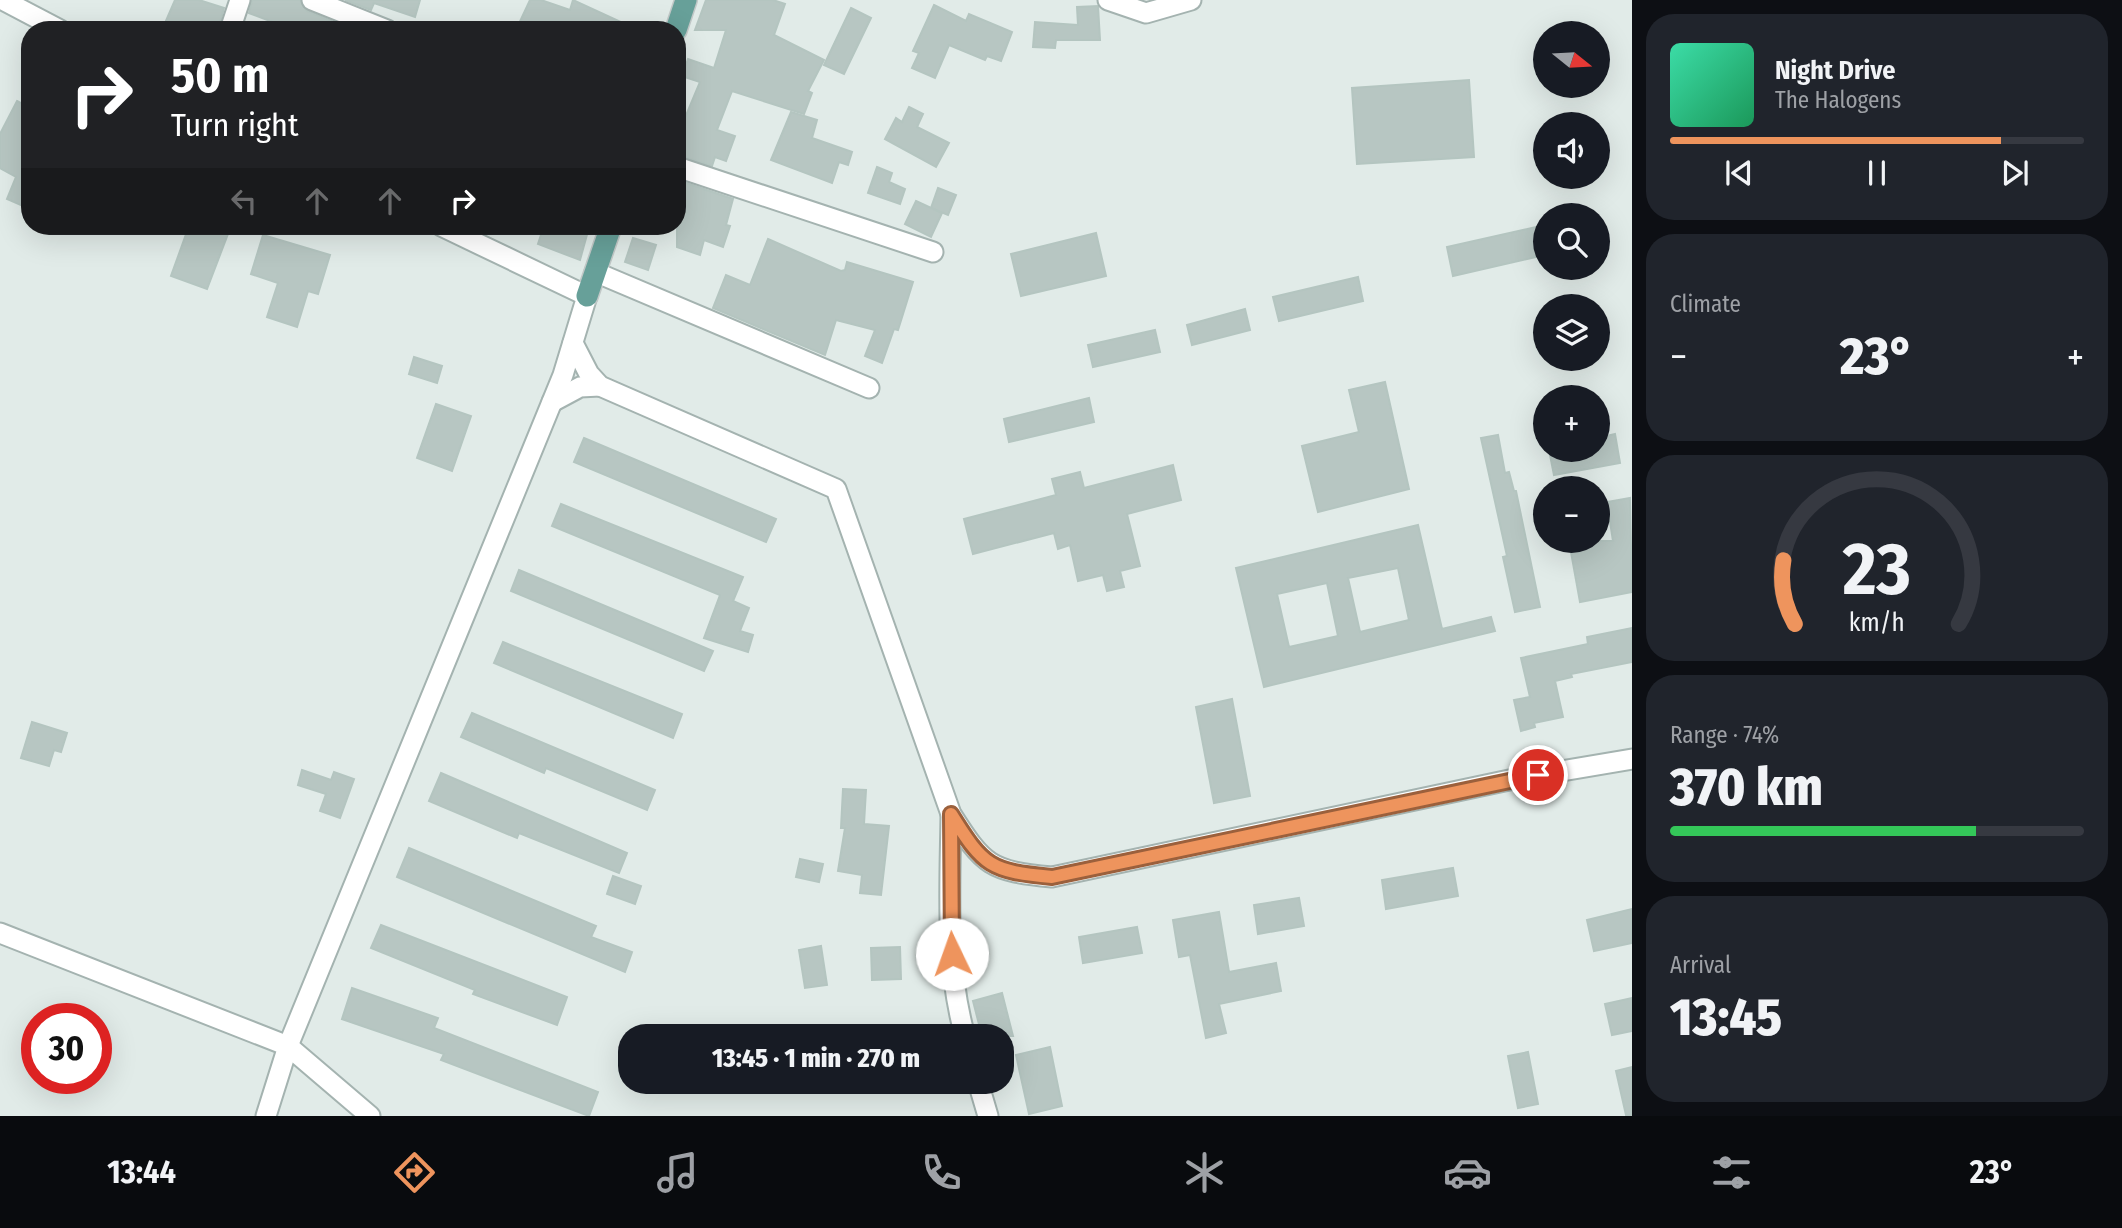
<!DOCTYPE html>
<html lang="en">
<head>
<meta charset="utf-8">
<style>
  body { margin:0; font-family:"Fira Sans Condensed",sans-serif; background:#20242c; color:#f1f3f6; height:100vh; display:flex; flex-direction:column; font-size:26px; white-space:nowrap }
  * { box-sizing:border-box; margin:0 }
  p { font-size:23px; color:#9ea1a6 }
  .icon { flex:none; width:38px; height:38px; fill:none; stroke:currentColor; stroke-width:2; stroke-linecap:round; stroke-linejoin:round }
  .map { position:relative; flex:1; overflow:hidden }
  .sheet { display:flex; flex-direction:column; gap:14px; padding:14px; background:#0d0f14; width:490px }
  .sheet>* { flex:none }
  .banner { position:absolute; left:21px; top:21px; width:665px; height:214px; border-radius:28px; box-shadow:0 7px 28px #0002; background:#202124; color:#fff; overflow:hidden }
  .needle { width:46px; rotate:108deg }
  .buttons { position:absolute; left:1533px; top:21px; display:grid; gap:14px }
  .buttons a { display:grid; place-items:center; width:77px; height:77px; border-radius:50%; background:#171b24; box-shadow:0 7px 28px #0002; font-size:35px }
  .speed { position:absolute; left:21px; top:1003px; display:flex; gap:14px; font-size:35px; font-weight:700; text-align:center }
  .speed>* { display:grid; place-content:center; width:91px; height:91px; border-radius:50%; background:#171b24; box-shadow:0 7px 28px #0002; line-height:1 }
  .speed .limit { border:10px solid #d22; background:#fff; color:#111 }
  .pin { position:absolute; display:grid; place-items:center; width:60px; height:60px; color:#fff; margin:-30px; border:4px solid #fff; border-radius:50%; box-shadow:0 2px 7px #0007 }
  .me { position:absolute; width:77px; margin:-38px; rotate:357deg; stroke-linejoin:round; filter:drop-shadow(0 0 5px #0008) }
  .turn { display:flex; align-items:center; gap:24px; height:147px; padding:0 35px; font-size:32px }
  .turn .icon { width:91px; height:91px; stroke-width:2.5 }
  .turn b { display:block; font-size:49px; line-height:60px }
  .lanes { display:flex; align-items:center; height:66px; padding:0 35px; background:#0003; justify-content:center; gap:35px; direction:ltr }
  .lanes .off { opacity:.35 }
  .big { font-size:52px; font-weight:800; line-height:1.1 }
  .sheet .tile { flex:1; display:flex; flex-direction:column; justify-content:center; gap:10px; min-width:0; padding:0 24px; border-radius:28px; background:#20242c }
  .sheet .dial { align-items:center; gap:0 }
  .dial svg { height:182px; overflow:visible; fill:none; stroke:#363941; stroke-width:7; stroke-linecap:round; text-anchor:middle }
  .dial text { fill:#f1f3f6; stroke:none }
  .song { display:flex; align-items:center; gap:21px }
  .cover { width:84px; height:84px; border-radius:10px; background:linear-gradient(135deg,hsl(160 70% 55%),hsl(150 70% 35%)) }
  .played { height:7px; border-radius:4px; background:linear-gradient(90deg,#ee945d 80%,#363941 80%) }
  .keys { display:flex; justify-content:space-around; direction:ltr }
  .heat { display:flex; justify-content:space-between; align-items:center; font-size:38px; direction:ltr }
  .charge { height:10px; border-radius:5px; background:linear-gradient(90deg,#34c759 74%,#363941 0) }
  .trip { position:absolute; left:618px; top:1024px; width:396px; height:70px; border-radius:28px; background:#171b24; box-shadow:0 7px 28px #0002; font-weight:800; line-height:70px; text-align:center }
  .dock { display:flex; height:112px; justify-content:space-around; align-items:center; background:#090b0e; color:#9ea1a6 }
  .dock .icon { width:49px; height:49px }
  .dock .current { color:#ee945d }
  .dock b { font-size:32px; color:#f1f3f6 }
  main { display:flex; flex:1; min-height:0 }
  .map>svg:first-child { display:block }
  .building { fill:#b7c6c2; stroke:#b4c5c0; stroke-width:2; fill-rule:evenodd }
  .lines { fill:none; stroke-linecap:round; stroke-linejoin:round }
  .minor-casing { stroke:#a4b3b0; stroke-width:23 }
  .major-casing { stroke:#c1c8c7; stroke-width:24 }
  .minor { stroke:#fff; stroke-width:19 }
  .major { stroke:#67a099; stroke-width:21 }
  .route-casing { stroke:#9b603c; stroke-width:18 }
  .route { stroke:#ee945d; stroke-width:12 }
</style>
</head>
<body>
<main>
<div class="map">
<svg width="1632" height="1116" viewBox="0 0 1632 1116">
  <rect width="100%" height="100%" fill="#e1ebe8"/>
  <!-- building -->
  <g class="building">
    <path d="M175,0H199L224,8L218,30H162Z"/>
    <path d="M252,0H300L307,11L353,30H276L278,24L249,13Z"/>
    <path d="M345,0H420L415,17L374,3L371,10Z"/>
    <path d="M530,0H541L570,10L573,0L638,30H516Z"/>
    <path d="M706,0H773L785,4L774,35L824,60L808,91L812,93L804,114L732,91L717,130L735,136L726,161L715,157L712,166L677,155V137L700,82L682,76L688,59L714,68L726,30H695Z"/>
    <path d="M934,5L966,21L969,14L1012,32L1001,61L987,56L985,60L949,45L935,78L912,68L919,53L913,51Z"/>
    <path d="M1098,6L1100,40H1056L1055,48L1033,47L1035,22L1078,25L1077,7Z"/>
    <path d="M851,8L871,18L844,74L824,65Z"/>
    <path d="M1469,80L1474,157L1357,164L1352,88Z"/>
    <path d="M17,101L30,108V209L7,199L16,177L0,168V134Z"/>
    <path d="M909,107L923,114L917,127L949,143L936,167L885,139L896,118L902,122Z"/>
    <path d="M791,112L817,120L812,138L852,152L848,165L839,162L832,183L771,160Z"/>
    <path d="M877,167L892,173L889,182L905,189L900,204L868,193Z"/>
    <path d="M677,180L733,199L726,225L730,226L723,247L704,240L700,255L677,247Z"/>
    <path d="M938,188L956,195L948,215L931,208Z"/>
    <path d="M916,201L942,213L931,237L905,224Z"/>
    <path d="M1545,225V255L1453,276L1447,247Z"/>
    <path d="M189,226H231L207,289L171,276Z"/>
    <path d="M544,226H571L588,231L580,260L538,244Z"/>
    <path d="M1096,233L1106,276L1021,296L1011,254Z"/>
    <path d="M263,235L330,255L318,294L308,291L297,327L267,317L278,283L251,274Z"/>
    <path d="M633,238L656,245L648,270L625,262Z"/>
    <path d="M768,239L841,271L845,270L847,262L913,282L898,330L894,329L882,363L865,356L875,330L836,320L825,355L713,308L726,275L750,285Z"/>
    <path d="M1358,277L1363,301L1279,321L1273,297Z"/>
    <path d="M1245,309L1250,330L1192,345L1187,325Z"/>
    <path d="M1155,330L1160,352L1093,367L1088,345Z"/>
    <path d="M414,357L442,366L437,383L409,374Z"/>
    <path d="M1385,382L1409,489L1318,512L1302,446L1359,432L1349,390Z"/>
    <path d="M1089,398L1094,422L1009,442L1004,419Z"/>
    <path d="M436,404L471,416L452,471L417,458Z"/>
    <path d="M1615,434L1620,463L1554,475L1549,450H1598V438Z"/>
    <path d="M1498,435L1505,473L1509,472L1514,491H1516L1540,607L1515,612L1503,557L1507,556L1481,438Z"/>
    <path d="M584,438L776,519L766,542L574,462Z"/>
    <path d="M1173,465L1181,500L1127,514L1140,566L1120,571L1124,587L1107,591L1103,575L1078,581L1070,545L1058,549L1054,533L973,554L964,519L1056,495L1052,479L1080,472L1084,488Z"/>
    <path d="M1630,498L1632,592L1580,602L1569,541H1613L1607,502Z"/>
    <path d="M561,504L743,577L733,601L749,608L740,631L753,635L748,652L704,638L720,595L552,526Z"/>
    <path d="M1418,525L1442,629L1491,617L1495,631L1264,687L1236,568ZM1398,568L1409,620L1360,632L1348,578ZM1327,583L1338,636L1289,647L1277,594Z"/>
    <path d="M519,570L713,651L704,671L511,591Z"/>
    <path d="M1632,628V662L1571,674L1572,677L1555,681L1563,717L1534,723L1535,727L1521,731L1514,700L1530,697L1521,658L1588,644L1587,637Z"/>
    <path d="M503,642L682,714L673,738L494,663Z"/>
    <path d="M1232,699L1250,796L1214,803L1196,707Z"/>
    <path d="M472,713L655,790L647,810L546,768L544,773L461,737Z"/>
    <path d="M32,722L67,733L61,752L54,750L49,766L21,758Z"/>
    <path d="M302,770L331,780L334,772L354,779L340,818L320,811L326,794L298,785Z"/>
    <path d="M441,773L627,853L619,873L519,833L517,838L429,801Z"/>
    <path d="M843,789L866,790L864,824L889,826L881,895L860,893L862,875L838,871L845,828H841Z"/>
    <path d="M409,848L596,926L591,937L632,952L625,972L397,877Z"/>
    <path d="M800,859L823,864L819,882L796,877Z"/>
    <path d="M1453,868L1458,896L1386,909L1382,880Z"/>
    <path d="M613,876L641,886L635,904L607,894Z"/>
    <path d="M1299,898L1304,926L1258,934L1254,905Z"/>
    <path d="M1632,909V943L1594,951L1587,920Z"/>
    <path d="M1219,912L1229,972L1276,963L1281,991L1219,1004L1226,1033L1206,1038L1190,955L1179,957L1173,920Z"/>
    <path d="M381,925L567,997L557,1025L473,994L475,990L371,948Z"/>
    <path d="M1137,927L1142,953L1083,963L1079,937Z"/>
    <path d="M821,946L827,985L805,988L799,950Z"/>
    <path d="M900,947L901,979L872,980L871,948Z"/>
    <path d="M352,988L438,1018L434,1028L598,1092L589,1116L441,1060L444,1054L342,1019Z"/>
    <path d="M1002,993L1013,1036H982L973,1001Z"/>
    <path d="M1632,998V1031L1612,1035L1605,1004Z"/>
    <path d="M1050,1047L1062,1106L1029,1114L1016,1055Z"/>
    <path d="M1528,1052L1538,1104L1518,1108L1508,1056Z"/>
    <path d="M1632,1067V1115H1626L1616,1071Z"/>
  </g>
  <g class="lines">
    <defs>
      <g id="minor">
        <path d="M3,0L60,30"/>
        <path d="M312,0L387,30"/>
        <path d="M1108,0L1146,13L1191,0"/>
        <path d="M230,30L240,0"/>
        <path d="M677,167L933,252"/>
        <path d="M595,272L869,388"/>
        <path d="M573,343L589,374L600,386L836,489L951,814C984,866 990,871 1052,877L1514,779L1632,759"/>
        <path d="M552,402L580,387L600,386"/>
        <path d="M951,815C950,888 945,965 965,1036"/>
        <path d="M0,933L288,1046L370,1116"/>
        <path d="M978,1082L988,1116"/>
        <path d="M266,1116L288,1046L563,375L587,296L441,226"/>
      </g>
      <g id="major">
        <path d="M676,30L686,0"/>
        <path d="M587,296L611,226"/>
      </g>
    </defs>
    <!-- minor casing -->
    <use href="#minor" class="minor-casing"/>
    <!-- major casing -->
    <use href="#major" class="major-casing"/>
    <!-- minor -->
    <use href="#minor" class="minor"/>
    <!-- major -->
    <use href="#major" class="major"/>
  </g>
  <g class="lines">
    <defs>
      <path id="route" d="M952,954L951,814C984,867 990,871 1052,877L1538,775"/>
    </defs>
    <!-- route casing -->
    <use href="#route" class="route-casing"/>
    <!-- route -->
    <use href="#route" class="route"/>
  </g>
</svg>
<div class="buttons">
<a><svg class="needle" viewBox="-14 -14 28 28"><path d="M0-13l5 13h-10z" fill="#e53935"/><path d="M0 13l5-13h-10z" fill="#9ea1a6"/></svg></a>
<a><svg class="icon" aria-label="sound" viewBox="0 0 24 24"><path d="M4 9h4l5-4v14l-5-4H4zM17 9q2 3 0 6"/></svg></a>
<a><svg class="icon" aria-label="search" viewBox="0 0 24 24"><circle cx="10" cy="10" r="6"/><path d="M15 15l6 6"/></svg></a>
<a><svg class="icon" aria-label="layers" viewBox="0 0 24 24"><path d="M12 4l9 5-9 5-9-5zM3 14l9 5 9-5"/></svg></a>
<a>+</a>
<a>−</a>
</div>
<div class="speed"><div class="limit">30</div></div>
<div class="pin" style="left:1538px;top:775px;background:#d93025"><svg class="icon" aria-label="arrive" viewBox="0 0 24 24"><path d="M6 21V4h12l-3 4 3 4H6"/></svg></div>
<svg class="me" style="left:952px;top:954px" viewBox="-20 -20 40 40"><circle r="19" fill="#fff"/><path d="M0-13L10 11 0 6-10 11z" fill="#ee945d"/></svg>
<div class="trip">13:45 · 1 min · 270 m</div>
<div class="banner">
<div class="turn"><svg class="icon" aria-label="right" viewBox="0 0 24 24"><path d="M7 20v-9h11M14 6l5 5-5 5"/></svg><div><b>50 m</b>Turn right</div></div>
<div class="lanes"><svg class="icon off" aria-label="left" viewBox="0 0 24 24"><path d="M17 20v-9H6M10 6l-5 5 5 5"/></svg><svg class="icon off" aria-label="ahead" viewBox="0 0 24 24"><path d="M12 20V5M6 11l6-6 6 6"/></svg><svg class="icon off" aria-label="ahead" viewBox="0 0 24 24"><path d="M12 20V5M6 11l6-6 6 6"/></svg><svg class="icon" aria-label="right" viewBox="0 0 24 24"><path d="M7 20v-9h11M14 6l5 5-5 5"/></svg></div>
</div>
</div>
<section class="sheet">
<div class="tile">
<div class="song"><i class="cover"></i><div><b>Night Drive</b><p>The Halogens</p></div></div>
<div class="played"></div>
<div class="keys"><svg class="icon" aria-label="previous" viewBox="0 0 24 24"><path d="M18 5L8 12l10 7zM5 5v14"/></svg><svg class="icon" aria-label="pause" viewBox="0 0 24 24"><path d="M8 5v14M16 5v14"/></svg><svg class="icon" aria-label="next" viewBox="0 0 24 24"><path d="M6 5l10 7-10 7zM19 5v14"/></svg></div>
</div>
<div class="tile"><p>Climate</p>
<div class="heat"><a>−</a><b class="big">23°</b><a>+</a></div>
</div>
<div class="tile dial"><svg viewBox="0 0 100 80">
<path d="M14 69A42 42 0 1 1 86 69"/>
<path d="M14 69A42 42 0 0 1 9 41" stroke="#ee945d"/>
<text x="50" y="56" font-size="32" font-weight="700">23</text>
<text x="50" y="72" font-size="11">km/h</text>
</svg></div>
<div class="tile"><p>Range · 74%</p><b class="big">370 km</b><div class="charge"></div></div>
<div class="tile"><p>Arrival</p><b class="big">13:45</b></div>
</section>
</main>
<nav class="dock">
<b>13:44</b>
<svg class="icon current" aria-label="directions" viewBox="0 0 24 24"><path d="M12 3l9 9-9 9-9-9zM9 14v-3h6M13 9l2 2-2 2"/></svg>
<svg class="icon" aria-label="music" viewBox="0 0 24 24"><path d="M9 18V5l10-2v13"/><circle cx="6" cy="18" r="3"/><circle cx="16" cy="16" r="3"/></svg>
<svg class="icon" aria-label="phone" viewBox="0 0 24 24"><path d="M5 4h4l2 5-3 2q2 4 5 5l2-3 5 2v4C11 20 4 13 5 4z"/></svg>
<svg class="icon" aria-label="climate" viewBox="0 0 24 24"><path d="M12 3v18M4 7l16 10M4 17L20 7"/></svg>
<svg class="icon" aria-label="car" viewBox="0 0 24 24"><path d="M5 17H2v-5l4-1 3-4h7l3 4 3 1v5h-3M9 17h6M6 11h13"/><circle cx="7" cy="17" r="2"/><circle cx="17" cy="17" r="2"/></svg>
<svg class="icon" aria-label="filters" viewBox="0 0 24 24"><path d="M4 7h16M4 17h16"/><circle cx="9" cy="7" r="2"/><circle cx="15" cy="17" r="2"/></svg>
<b>23°</b>
</nav>
</body>
</html>
